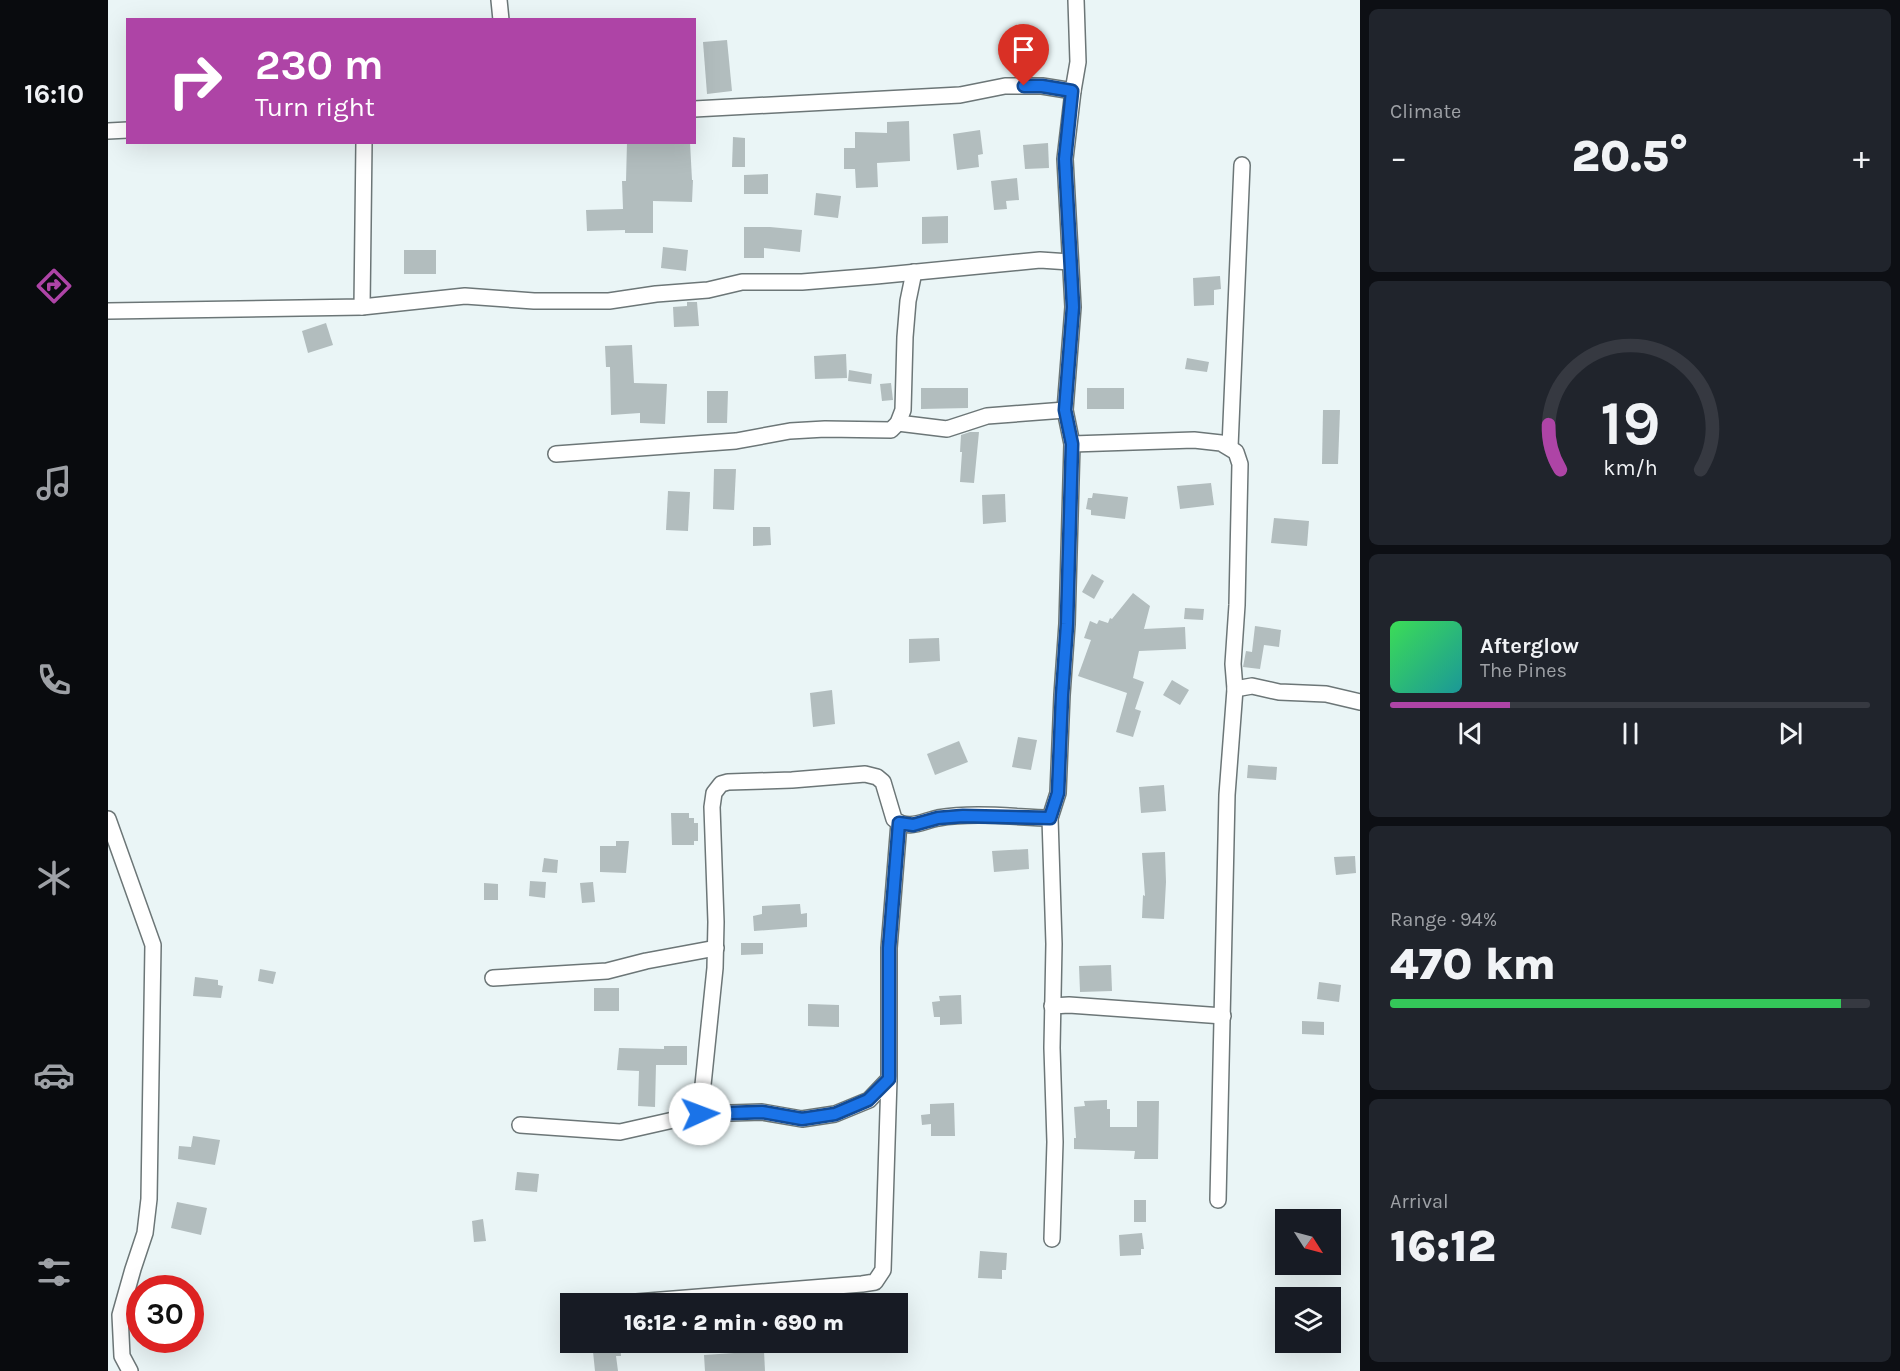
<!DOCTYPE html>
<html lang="en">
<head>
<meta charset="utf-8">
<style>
  body { margin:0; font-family:Karla,sans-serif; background:#20242c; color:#f1f3f6; height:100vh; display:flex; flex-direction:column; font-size:22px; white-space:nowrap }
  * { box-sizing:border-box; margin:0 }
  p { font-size:20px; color:#9ea1a6 }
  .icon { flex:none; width:33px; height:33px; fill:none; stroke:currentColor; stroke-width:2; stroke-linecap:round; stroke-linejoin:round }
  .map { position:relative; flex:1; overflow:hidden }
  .panel { display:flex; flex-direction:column; gap:9px; padding:9px; background:#0d0f14; width:540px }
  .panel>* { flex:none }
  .hud { position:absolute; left:18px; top:18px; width:570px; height:126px; border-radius:0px; box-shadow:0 6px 24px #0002; background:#ae44a6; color:#fff; overflow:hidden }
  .needle { width:39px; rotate:126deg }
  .fabs { position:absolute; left:1167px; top:1209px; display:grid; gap:12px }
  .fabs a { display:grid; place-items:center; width:66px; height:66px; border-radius:0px; background:#171b24; box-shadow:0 6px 24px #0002; font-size:30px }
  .speed { position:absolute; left:18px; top:1275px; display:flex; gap:12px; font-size:30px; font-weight:700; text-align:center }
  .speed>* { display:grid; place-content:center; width:78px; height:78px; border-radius:50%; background:#171b24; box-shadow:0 6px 24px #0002; line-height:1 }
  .speed .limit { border:9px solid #d22; background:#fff; color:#111 }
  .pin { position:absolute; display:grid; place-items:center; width:51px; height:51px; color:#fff; margin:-62px -26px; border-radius:50% 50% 50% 0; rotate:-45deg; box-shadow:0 0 6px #0007 }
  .pin .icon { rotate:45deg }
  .me { position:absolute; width:66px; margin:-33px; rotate:88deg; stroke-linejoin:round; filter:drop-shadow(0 0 4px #0008) }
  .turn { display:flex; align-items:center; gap:21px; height:126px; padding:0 30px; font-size:27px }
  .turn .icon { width:78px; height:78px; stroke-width:2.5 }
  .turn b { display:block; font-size:42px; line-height:51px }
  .big { font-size:45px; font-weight:800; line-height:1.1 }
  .panel .widget { flex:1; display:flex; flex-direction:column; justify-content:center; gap:9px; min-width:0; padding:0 21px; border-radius:9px; background:#20242c }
  .panel .dial { align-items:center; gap:0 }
  .dial svg { height:156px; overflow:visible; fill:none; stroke:#363941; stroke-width:7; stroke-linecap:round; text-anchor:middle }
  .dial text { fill:#f1f3f6; stroke:none }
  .song { display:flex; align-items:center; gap:18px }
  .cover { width:72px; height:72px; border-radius:9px; background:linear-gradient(135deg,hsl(130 70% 55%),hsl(180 70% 35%)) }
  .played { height:6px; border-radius:3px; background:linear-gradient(90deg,#ae44a6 25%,#363941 25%) }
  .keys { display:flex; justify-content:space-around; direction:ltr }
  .heat { display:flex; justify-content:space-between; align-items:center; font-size:33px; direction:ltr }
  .charge { height:9px; border-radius:4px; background:linear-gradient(90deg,#34c759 94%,#363941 0) }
  .trip { position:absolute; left:452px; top:1293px; width:348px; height:60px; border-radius:0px; background:#171b24; box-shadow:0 6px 24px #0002; font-weight:800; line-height:60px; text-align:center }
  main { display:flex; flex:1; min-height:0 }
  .tab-bar { display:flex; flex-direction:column; width:108px; justify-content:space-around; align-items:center; background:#090b0e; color:#9ea1a6 }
  .tab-bar .icon { width:42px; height:42px }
  .tab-bar .on { color:#ae44a6 }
  .tab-bar b { font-size:27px; color:#f1f3f6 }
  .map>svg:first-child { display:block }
  .building { fill:#b2bdbe }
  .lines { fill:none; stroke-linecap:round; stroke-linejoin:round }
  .minor-casing { stroke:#6c7677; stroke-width:18 }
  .minor { stroke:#fff; stroke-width:15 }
  .route-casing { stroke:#114b97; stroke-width:15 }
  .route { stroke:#1a73e8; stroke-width:10 }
</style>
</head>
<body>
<main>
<nav class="tab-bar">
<b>16:10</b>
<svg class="icon on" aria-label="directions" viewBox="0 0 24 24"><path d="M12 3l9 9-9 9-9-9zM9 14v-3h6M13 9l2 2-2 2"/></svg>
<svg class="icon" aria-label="music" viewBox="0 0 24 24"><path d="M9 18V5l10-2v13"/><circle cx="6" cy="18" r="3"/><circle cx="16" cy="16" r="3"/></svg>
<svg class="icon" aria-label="phone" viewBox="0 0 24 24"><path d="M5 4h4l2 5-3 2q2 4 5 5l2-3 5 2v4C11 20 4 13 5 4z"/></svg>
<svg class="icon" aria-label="climate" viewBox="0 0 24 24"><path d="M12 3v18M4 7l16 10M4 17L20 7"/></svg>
<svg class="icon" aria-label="car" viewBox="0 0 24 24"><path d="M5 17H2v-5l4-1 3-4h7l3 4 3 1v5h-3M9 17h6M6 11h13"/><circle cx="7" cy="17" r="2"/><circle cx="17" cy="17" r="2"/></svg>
<svg class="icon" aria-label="filters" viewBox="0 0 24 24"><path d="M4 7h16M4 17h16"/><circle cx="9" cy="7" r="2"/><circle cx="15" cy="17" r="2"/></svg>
</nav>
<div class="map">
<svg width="1252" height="1371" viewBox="0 0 1252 1371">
  <rect width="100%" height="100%" fill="#eaf5f6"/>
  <!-- building -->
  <g class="building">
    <path d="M619,40L624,91L599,94L595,42Z"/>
    <path d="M801,121L802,161L769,163L770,187L748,188L747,169H736V148H747V132L779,133V122Z"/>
    <path d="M872,130L875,154L870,155L871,167L849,170L845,134Z"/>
    <path d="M625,137L637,138V167H624Z"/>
    <path d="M519,142H582L584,180H585L584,202L545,201V233H517V230L479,231L478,210L515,209L514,181H518Z"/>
    <path d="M940,143L941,168L917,169L915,145Z"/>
    <path d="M660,174V194H636V175Z"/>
    <path d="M909,178L911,200L898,201L899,209L886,210L883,181Z"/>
    <path d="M708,193L733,196L730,218L706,215Z"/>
    <path d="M840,216V243L814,244V217Z"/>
    <path d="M636,227H662L694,230L692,252L656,248V258H636Z"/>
    <path d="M555,247L580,250L578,271L553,268Z"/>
    <rect x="296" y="250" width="32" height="24"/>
    <path d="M1112,276L1113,289L1106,290V305L1086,306L1085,278Z"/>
    <path d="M579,302H589L591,326L566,327L565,307L579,306Z"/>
    <path d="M218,323L225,345L200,353L194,331Z"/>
    <path d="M524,345L526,383L559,384L557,424L532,423V413L503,415L502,367H498L497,346Z"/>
    <path d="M738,354L739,378L707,379L706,356Z"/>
    <path d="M1079,358L1101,362L1099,372L1077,369Z"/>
    <path d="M741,370L764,374L763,384L740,381Z"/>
    <path d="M783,383L785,400L774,401L772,384Z"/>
    <path d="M813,388H860V408L813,409Z"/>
    <rect x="979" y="388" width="37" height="21"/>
    <path d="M599,391H620L619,423H599Z"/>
    <path d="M1215,410H1232L1230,464H1214Z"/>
    <path d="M862,432H871L866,483L852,482L854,452H852L853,435Z"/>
    <path d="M606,469H628L626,510L605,509Z"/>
    <path d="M1103,483L1106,505L1072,509L1069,486Z"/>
    <path d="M560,491L582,492L580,531L558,530Z"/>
    <path d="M985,493L1020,497L1017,519L983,515V510L978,509L980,498H984Z"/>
    <path d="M897,494L898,522L875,524L874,495Z"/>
    <path d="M1166,518L1201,521L1199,546L1163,543Z"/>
    <path d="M645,527H662L663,545L645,546Z"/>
    <path d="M984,574L996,581L986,599L974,592Z"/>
    <path d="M1025,593L1042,606L1036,629L1077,627L1078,649L1031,651L1025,678L1036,682L1027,709L1033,711L1025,737L1008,732L1019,693L970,676L983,640L976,638L982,621L989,624L991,620L1000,623L1002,618L1004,619Z"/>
    <path d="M1077,608L1096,609L1095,620L1076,619Z"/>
    <path d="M1147,626L1173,630L1171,647L1156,645L1152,669L1135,667L1138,651L1144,652Z"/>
    <path d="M831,638L832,661L801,663V639Z"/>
    <path d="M1064,680L1081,690L1072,705L1055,695Z"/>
    <path d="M724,690L727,724L705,727L702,693Z"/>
    <path d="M910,737L929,740L923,770L904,767Z"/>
    <path d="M851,741L860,762L827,775L819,754Z"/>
    <path d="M1140,765L1169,767L1168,780L1139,778Z"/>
    <path d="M1056,785L1058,811L1033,813L1031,787Z"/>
    <path d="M563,813H581V818H586V823H590V841H586V845H564Z"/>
    <path d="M508,841H521L518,873L492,872V846H508Z"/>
    <path d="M920,849L921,869L886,872L884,851Z"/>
    <path d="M1057,852L1058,882L1056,919L1034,918L1035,895L1037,896L1034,853Z"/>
    <path d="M1247,856L1248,873L1228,875L1226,857Z"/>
    <path d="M436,858L450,860L449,873L434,872Z"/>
    <path d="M422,881L438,882L437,898L421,896Z"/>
    <path d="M485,882L487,902L474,903L472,883Z"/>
    <path d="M376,883L390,884V900H376Z"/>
    <path d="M692,904L693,914L699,913V927L646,931L645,916L654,914V906Z"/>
    <path d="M633,943H655V954L633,955Z"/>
    <path d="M1003,965L1004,991L972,992L971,966Z"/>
    <path d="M152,969L168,972L165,984L150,981Z"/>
    <path d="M87,977L110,980V985L115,986L113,998L85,996Z"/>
    <path d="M1211,982L1233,985L1231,1002L1209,999Z"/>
    <rect x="486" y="988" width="25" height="23"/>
    <path d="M853,995L854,1024L832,1025V1017H826L824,1002L832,1001L831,996Z"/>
    <path d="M700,1004L731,1005V1027L700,1026Z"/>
    <path d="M1194,1021L1216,1022V1035L1194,1034Z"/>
    <path d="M556,1046H579V1065H548L547,1107L530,1106L531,1071L509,1070L511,1048L556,1049Z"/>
    <path d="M999,1100V1109H1002V1127H1029V1101H1051L1050,1159H1026L1027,1151L966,1149V1138H968L966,1107L977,1106L976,1101Z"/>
    <path d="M846,1103L847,1136H823V1124L814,1125L813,1115L822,1114V1104Z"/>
    <path d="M85,1136L112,1140L107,1165L70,1159L71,1146L83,1147Z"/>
    <path d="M409,1172L431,1174L429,1192L407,1190Z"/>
    <rect x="1026" y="1200" width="12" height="22"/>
    <path d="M69,1202L99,1208L93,1235L63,1228Z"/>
    <path d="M375,1219L378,1241L366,1242L364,1221Z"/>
    <path d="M1034,1233L1036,1249H1033V1255L1012,1256L1011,1235Z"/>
    <path d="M872,1251L899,1253L898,1270H894V1279L870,1278Z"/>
    <path d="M484,1342H512L513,1356H508L510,1371H487Z"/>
    <path d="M656,1351L657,1371H597L596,1355Z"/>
  </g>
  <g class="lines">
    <defs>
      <g id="minor">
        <path d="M391,0L393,20"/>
        <path d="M586,109L852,95L897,86H934L965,91"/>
        <path d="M0,131L20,130"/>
        <path d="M254,307L256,142"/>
        <path d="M0,311L254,307L357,296L426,301H501L548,294L600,290L634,282H694L768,276L932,260L962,262"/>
        <path d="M790,423L839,429L879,416L957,410"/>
        <path d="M964,444L1086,440L1113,443L1128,452L1132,464L1129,605L1125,664L1127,689L1119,795L1110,1200"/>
        <path d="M1122,447L1134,165"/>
        <path d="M448,454L628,441L682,431L717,429L783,430L790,423L795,410L797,337L800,301L806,272"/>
        <path d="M1127,689L1144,686L1171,692L1218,694L1252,702"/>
        <path d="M0,819L45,945L41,1199L37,1233L25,1269L12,1315L14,1356L22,1371"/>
        <path d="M385,978L499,971L538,961L608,948"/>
        <path d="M944,1006L961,1005L1115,1016"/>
        <path d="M592,1114L607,968L608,922L604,807L606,793L613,784L620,782L684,780L757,774L769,777L775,782L786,819C800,831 815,821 830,818C866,812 905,817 942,818"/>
        <path d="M412,1125L512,1132L592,1114L654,1112L694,1119L727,1114L761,1100L781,1079"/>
        <path d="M944,1239L947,1142L944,1048L946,944L942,818L950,793L954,695L959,624L964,444L957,410L965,307L957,159L965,91L970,62L968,0"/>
        <path d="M503,1304L754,1284L767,1282L775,1270L781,1079V948L791,823"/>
      </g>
    </defs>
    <!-- minor casing -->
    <use href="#minor" class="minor-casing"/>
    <!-- minor -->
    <use href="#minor" class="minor"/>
  </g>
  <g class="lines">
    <defs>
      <path id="route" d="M592,1114L654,1112L694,1119L727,1114L760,1100L781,1079V948L791,823L805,825L830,818L855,816L942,818L950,793L954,695L959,624L964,444L957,410L965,307L957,159L964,91L934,86H916"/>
    </defs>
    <!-- route casing -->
    <use href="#route" class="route-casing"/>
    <!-- route -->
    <use href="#route" class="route"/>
  </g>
</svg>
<div class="fabs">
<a><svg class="needle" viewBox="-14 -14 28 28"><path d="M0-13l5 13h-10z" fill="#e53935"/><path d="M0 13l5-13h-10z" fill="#9ea1a6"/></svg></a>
<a><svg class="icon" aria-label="layers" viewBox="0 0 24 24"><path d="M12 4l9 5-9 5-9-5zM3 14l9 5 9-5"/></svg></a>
</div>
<div class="speed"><div class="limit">30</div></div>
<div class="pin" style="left:916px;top:86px;background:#d93025"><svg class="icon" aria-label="arrive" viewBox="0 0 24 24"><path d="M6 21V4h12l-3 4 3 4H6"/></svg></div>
<svg class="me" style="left:592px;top:1114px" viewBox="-20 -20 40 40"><circle r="19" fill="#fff"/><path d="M0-13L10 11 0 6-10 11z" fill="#1a73e8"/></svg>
<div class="trip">16:12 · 2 min · 690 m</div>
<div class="hud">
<div class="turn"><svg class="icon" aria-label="right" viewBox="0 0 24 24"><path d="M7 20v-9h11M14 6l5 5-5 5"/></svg><div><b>230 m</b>Turn right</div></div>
</div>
</div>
<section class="panel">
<div class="widget"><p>Climate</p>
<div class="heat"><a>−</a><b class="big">20.5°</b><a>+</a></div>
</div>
<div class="widget dial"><svg viewBox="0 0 100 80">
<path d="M14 69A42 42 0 1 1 86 69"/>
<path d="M14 69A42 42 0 0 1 8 46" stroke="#ae44a6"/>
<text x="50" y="56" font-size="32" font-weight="700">19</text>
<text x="50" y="72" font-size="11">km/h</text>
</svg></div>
<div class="widget">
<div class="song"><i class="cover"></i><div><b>Afterglow</b><p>The Pines</p></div></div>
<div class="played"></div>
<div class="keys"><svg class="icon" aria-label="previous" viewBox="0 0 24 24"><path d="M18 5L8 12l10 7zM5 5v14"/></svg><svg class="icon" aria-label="pause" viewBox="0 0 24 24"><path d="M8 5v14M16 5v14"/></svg><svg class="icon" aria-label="next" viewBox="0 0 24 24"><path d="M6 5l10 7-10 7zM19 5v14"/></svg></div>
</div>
<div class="widget"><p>Range · 94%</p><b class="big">470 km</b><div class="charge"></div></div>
<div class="widget"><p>Arrival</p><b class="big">16:12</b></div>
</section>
</main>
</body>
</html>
